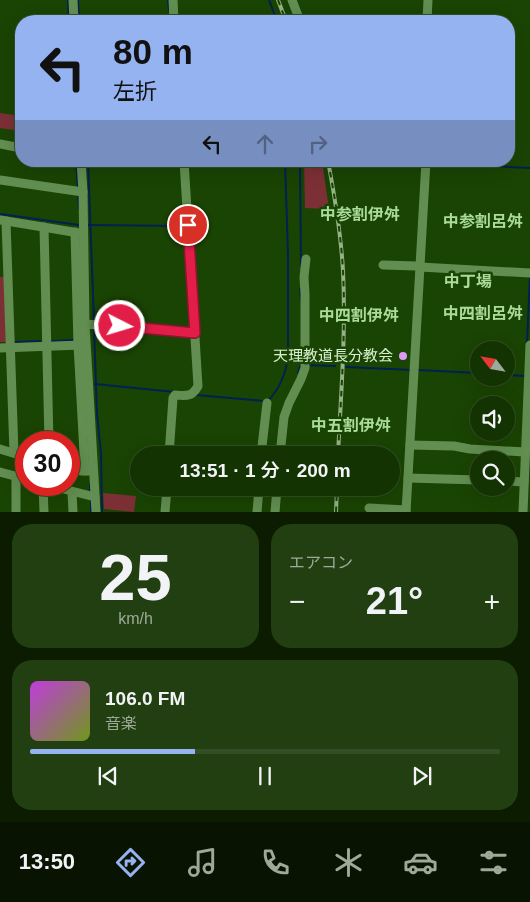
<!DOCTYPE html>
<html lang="ja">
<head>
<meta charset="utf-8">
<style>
  body { margin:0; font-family:Arial,"Noto Sans JP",sans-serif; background:#213f11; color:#f1f3f6; height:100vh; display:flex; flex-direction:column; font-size:19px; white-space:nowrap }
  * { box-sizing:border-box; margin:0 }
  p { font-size:16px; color:#9daa99 }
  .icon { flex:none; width:28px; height:28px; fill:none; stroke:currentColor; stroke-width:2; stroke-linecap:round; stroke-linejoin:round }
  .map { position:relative; height:512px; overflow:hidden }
  .drawer { display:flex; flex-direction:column; gap:12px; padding:12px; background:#0b1c01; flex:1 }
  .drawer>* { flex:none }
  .hud { position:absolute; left:15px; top:15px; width:500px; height:152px; border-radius:20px; box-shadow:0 5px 20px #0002,0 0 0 1px #334e24; background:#95b2f1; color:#111; overflow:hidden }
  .needle { width:32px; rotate:301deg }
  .controls { position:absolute; left:470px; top:341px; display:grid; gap:10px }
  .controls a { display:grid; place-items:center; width:45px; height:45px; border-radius:50%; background:#143302; box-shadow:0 5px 20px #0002,0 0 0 1px #334e24; font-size:25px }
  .speed { position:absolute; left:15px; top:431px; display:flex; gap:10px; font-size:25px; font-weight:700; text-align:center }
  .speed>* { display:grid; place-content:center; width:65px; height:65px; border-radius:50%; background:#143302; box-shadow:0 5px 20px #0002,0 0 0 1px #334e24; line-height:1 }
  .speed .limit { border:8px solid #d22; background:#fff; color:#111 }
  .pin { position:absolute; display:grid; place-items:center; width:42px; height:42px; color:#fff; margin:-21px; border:2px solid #fff; border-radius:50%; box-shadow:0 1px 5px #0007 }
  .me { position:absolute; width:55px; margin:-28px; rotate:95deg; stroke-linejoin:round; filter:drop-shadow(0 0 4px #0008) }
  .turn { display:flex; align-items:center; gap:18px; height:105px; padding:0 15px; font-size:22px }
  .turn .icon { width:65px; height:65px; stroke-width:2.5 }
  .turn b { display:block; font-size:35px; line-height:42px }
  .lanes { display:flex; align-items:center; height:48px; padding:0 15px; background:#0003; justify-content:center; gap:25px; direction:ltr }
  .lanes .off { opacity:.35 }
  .big { font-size:38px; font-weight:600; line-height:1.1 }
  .drawer .widget { flex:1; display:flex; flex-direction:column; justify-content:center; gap:8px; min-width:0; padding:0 18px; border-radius:20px; background:#213f11 }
  .drawer .dial { align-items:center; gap:0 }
  .dial b { font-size:65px; line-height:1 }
  .song { display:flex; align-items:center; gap:15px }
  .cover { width:60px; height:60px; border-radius:8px; background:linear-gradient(135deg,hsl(290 70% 55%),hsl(80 70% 35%)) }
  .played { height:5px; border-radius:2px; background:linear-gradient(90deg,#95b2f1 35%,#334e24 35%) }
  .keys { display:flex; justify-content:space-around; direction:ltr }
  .heat { display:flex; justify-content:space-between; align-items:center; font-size:28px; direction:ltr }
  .drawer .tiles { flex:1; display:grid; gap:12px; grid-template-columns:1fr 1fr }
  .widget:last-child { grid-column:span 2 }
  .trip { position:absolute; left:130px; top:446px; width:270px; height:50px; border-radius:25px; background:#143302; box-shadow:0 5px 20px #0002,0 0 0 1px #334e24; font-weight:600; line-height:50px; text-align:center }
  .tab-bar { display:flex; height:80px; justify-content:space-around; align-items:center; background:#081401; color:#9daa99 }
  .tab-bar .icon { width:35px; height:35px }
  .tab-bar .selected { color:#95b2f1 }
  .tab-bar b { font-size:22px; color:#f1f3f6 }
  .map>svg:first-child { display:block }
  .green { fill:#7c3036 }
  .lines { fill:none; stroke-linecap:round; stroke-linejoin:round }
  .stream { stroke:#002152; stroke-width:2 }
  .minor { stroke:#628f51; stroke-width:9 }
  .rail-casing { stroke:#93b285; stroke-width:4 }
  .rail { stroke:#1a4403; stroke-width:2; stroke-dasharray:5.5; stroke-linecap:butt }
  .route-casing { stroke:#92132f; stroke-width:12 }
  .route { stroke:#e11d48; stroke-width:9 }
  .poi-dot { fill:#dd99f3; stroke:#1a4403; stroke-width:2 }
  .labels { text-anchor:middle; stroke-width:5; stroke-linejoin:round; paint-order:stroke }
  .poi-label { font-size:15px; fill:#d6efce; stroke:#1a4403; text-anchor:end }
  .neighbourhood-label { font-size:16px; font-weight:bold; fill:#aadb99; stroke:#1a4403 }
</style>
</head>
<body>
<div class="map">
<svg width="530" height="512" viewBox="0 0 530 512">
  <rect width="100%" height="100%" fill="#1a4403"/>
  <!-- green -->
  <g class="green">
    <path d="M0,113L21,116V131L0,128Z"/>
    <path d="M304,161H322L329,209L305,208Z"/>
    <path d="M0,277H5L6,342H0Z"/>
    <path d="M103,493L136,496L134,512L104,509Z"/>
  </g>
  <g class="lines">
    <!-- stream -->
    <g class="stream">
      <path d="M68,0L69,21"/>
      <path d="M78,0L79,21"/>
      <path d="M168,0L169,10"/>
      <path d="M269,0L277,21"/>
      <path d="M76,161L78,189"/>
      <path d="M88,161L94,321"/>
      <path d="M300,161L301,266"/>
      <path d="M404,161L423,162"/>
      <path d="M430,163L530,168"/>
      <path d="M78,194L79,209"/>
      <path d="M0,214L79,225"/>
      <path d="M86,225L184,226"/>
      <path d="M300,289L301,301"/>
      <path d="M94,329L97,413L101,454L102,512"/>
      <path d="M52,341L73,340"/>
      <path d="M15,342L40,341"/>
      <path d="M527,343L530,276"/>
      <path d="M307,365L335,366"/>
      <path d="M346,367L412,370"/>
      <path d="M417,370L479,373"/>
      <path d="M298,373L301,364"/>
      <path d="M506,375L525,376"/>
      <path d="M95,384L175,392"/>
      <path d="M196,395L264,401"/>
      <path d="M268,401C279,389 286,373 288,357V255L285,161"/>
      <path d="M90,483V494"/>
      <path d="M91,498V512"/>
    </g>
    <!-- minor -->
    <g class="minor">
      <path d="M73,0L74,21"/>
      <path d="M173,0L174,21"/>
      <path d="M292,0L300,21"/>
      <path d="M427,21L428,0"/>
      <path d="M0,144L21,148"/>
      <path d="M81,161L83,192L85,324L96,512"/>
      <path d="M0,180L83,192"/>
      <path d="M0,220L79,233"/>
      <path d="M6,221L14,453"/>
      <path d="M44,227L49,442"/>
      <path d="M75,232L78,345L85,471"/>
      <path d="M383,265L416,266"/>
      <path d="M420,267L530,273"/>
      <path d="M85,324L195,333"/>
      <path d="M0,348L82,345"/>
      <path d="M410,445L454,446L470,449L525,452"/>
      <path d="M0,449L26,457"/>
      <path d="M169,455L173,398L175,395C187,396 192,397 198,386L184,161"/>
      <path d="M261,455L267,403"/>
      <path d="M280,455L284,417L289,403L301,379L305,368V294L304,277L306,259"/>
      <path d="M69,468L81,471H91"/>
      <path d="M0,472L26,479"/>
      <path d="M16,476V512"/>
      <path d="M408,478L479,480"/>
      <path d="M506,481L524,482"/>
      <path d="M43,485L44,512"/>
      <path d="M48,485L95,497"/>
      <path d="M72,492L73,512"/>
      <path d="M369,508L406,510"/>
      <path d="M165,512L167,488"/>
      <path d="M257,512L259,488"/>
      <path d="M275,512L277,488"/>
      <path d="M406,512L426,161"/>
      <path d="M523,512L530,345"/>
    </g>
    <defs>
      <g id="rail">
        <path d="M278,0L286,21"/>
        <path d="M328,161C335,198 341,234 343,271C346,332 341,394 338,455"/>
        <path d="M336,512L337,488"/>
      </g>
    </defs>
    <!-- rail casing -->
    <use href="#rail" class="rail-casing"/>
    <!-- rail -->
    <use href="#rail" class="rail"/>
  </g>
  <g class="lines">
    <defs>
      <path id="route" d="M120,326L195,333L188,225"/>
    </defs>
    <!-- route casing -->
    <use href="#route" class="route-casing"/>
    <!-- route -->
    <use href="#route" class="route"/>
  </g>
  <!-- markers -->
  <circle class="poi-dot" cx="403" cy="356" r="5"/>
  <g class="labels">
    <!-- poi labels -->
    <g class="poi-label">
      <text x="393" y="361">天理教道長分教会</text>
    </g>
    <!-- neighbourhood labels -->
    <g class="neighbourhood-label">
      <text x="360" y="220">中参割伊舛</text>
      <text x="483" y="227">中参割呂舛</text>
      <text x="468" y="287">中丁場</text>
      <text x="483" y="319">中四割呂舛</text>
      <text x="359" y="321">中四割伊舛</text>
      <text x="351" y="431">中五割伊舛</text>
    </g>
  </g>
</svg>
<div class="controls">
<a><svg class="needle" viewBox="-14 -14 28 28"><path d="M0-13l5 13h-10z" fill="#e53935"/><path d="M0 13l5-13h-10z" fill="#9daa99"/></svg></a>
<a><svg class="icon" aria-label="sound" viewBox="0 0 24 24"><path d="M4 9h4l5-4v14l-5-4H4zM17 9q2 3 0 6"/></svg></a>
<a><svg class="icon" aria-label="search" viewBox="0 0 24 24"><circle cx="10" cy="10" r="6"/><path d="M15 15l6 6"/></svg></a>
</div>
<div class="speed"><div class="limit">30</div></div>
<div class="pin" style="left:188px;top:225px;background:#d93025"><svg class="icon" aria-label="arrive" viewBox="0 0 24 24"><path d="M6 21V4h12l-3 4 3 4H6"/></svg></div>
<svg class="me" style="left:120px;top:326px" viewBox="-20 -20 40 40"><circle r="17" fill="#e11d48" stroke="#fff" stroke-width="3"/><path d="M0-11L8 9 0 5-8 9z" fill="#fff"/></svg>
<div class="trip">13:51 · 1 分 · 200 m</div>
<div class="hud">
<div class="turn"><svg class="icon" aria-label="left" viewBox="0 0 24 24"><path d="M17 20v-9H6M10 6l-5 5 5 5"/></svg><div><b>80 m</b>左折</div></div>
<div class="lanes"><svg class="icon" aria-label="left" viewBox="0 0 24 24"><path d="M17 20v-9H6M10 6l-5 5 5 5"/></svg><svg class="icon off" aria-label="ahead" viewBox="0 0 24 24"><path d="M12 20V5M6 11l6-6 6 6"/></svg><svg class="icon off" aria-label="right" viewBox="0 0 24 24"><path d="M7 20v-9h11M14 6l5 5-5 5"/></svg></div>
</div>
</div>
<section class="drawer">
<div class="tiles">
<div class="widget dial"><b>25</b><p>km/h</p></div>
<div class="widget"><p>エアコン</p>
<div class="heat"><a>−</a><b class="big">21°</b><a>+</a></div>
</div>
<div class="widget">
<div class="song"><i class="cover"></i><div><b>106.0 FM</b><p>音楽</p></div></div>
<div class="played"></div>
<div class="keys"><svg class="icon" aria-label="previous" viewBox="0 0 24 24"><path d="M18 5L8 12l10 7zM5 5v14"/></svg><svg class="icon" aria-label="pause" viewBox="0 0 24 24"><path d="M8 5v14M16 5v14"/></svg><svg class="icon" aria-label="next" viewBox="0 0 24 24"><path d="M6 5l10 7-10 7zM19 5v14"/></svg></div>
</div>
</div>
</section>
<nav class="tab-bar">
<b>13:50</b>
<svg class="icon selected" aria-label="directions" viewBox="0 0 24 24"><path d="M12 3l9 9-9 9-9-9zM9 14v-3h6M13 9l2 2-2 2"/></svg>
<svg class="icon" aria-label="music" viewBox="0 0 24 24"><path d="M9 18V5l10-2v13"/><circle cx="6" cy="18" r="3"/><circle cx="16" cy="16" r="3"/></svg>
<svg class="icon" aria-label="phone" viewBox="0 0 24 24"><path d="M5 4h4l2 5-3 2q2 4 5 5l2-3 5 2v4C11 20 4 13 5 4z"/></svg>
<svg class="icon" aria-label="climate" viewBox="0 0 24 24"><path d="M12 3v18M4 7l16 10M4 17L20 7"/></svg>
<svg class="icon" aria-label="car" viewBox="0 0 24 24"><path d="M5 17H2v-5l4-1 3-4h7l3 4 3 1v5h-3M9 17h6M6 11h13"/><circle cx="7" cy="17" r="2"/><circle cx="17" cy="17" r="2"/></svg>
<svg class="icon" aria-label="filters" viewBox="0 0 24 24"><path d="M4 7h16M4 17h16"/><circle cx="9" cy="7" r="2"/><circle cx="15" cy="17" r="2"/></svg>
</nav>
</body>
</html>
